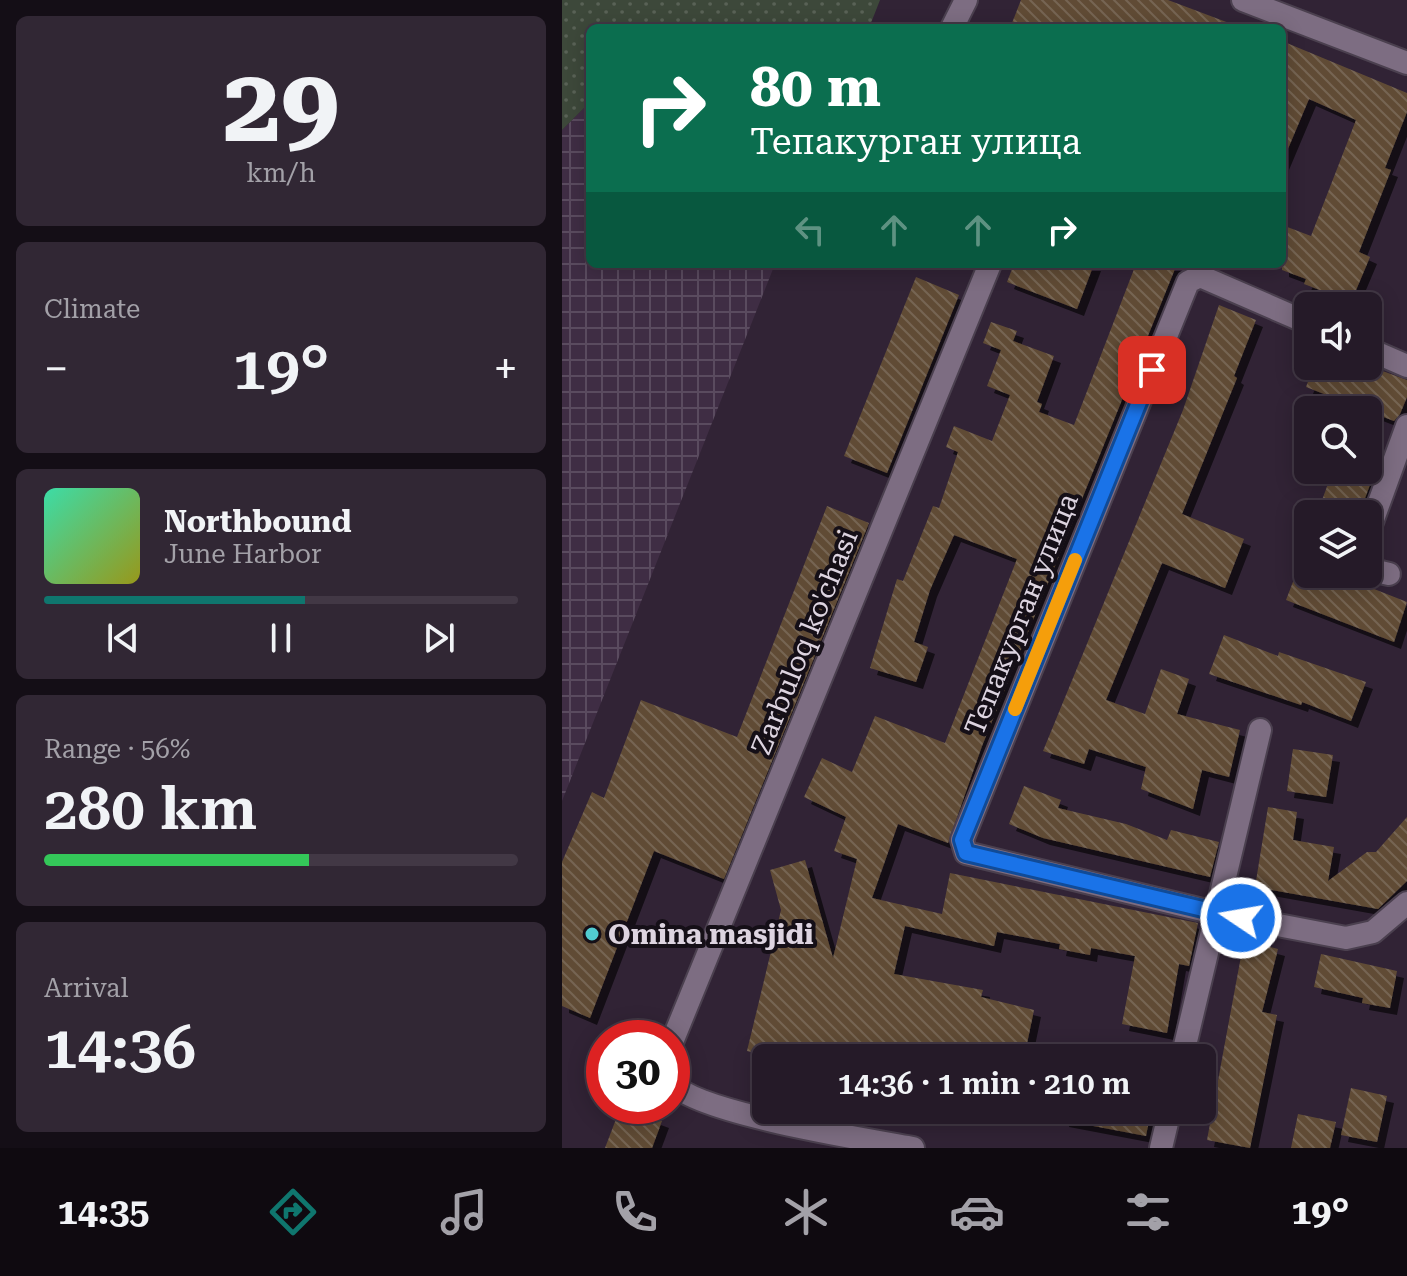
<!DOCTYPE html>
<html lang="en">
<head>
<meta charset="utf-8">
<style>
  body { margin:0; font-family:"Roboto Serif",serif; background:#312734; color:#f1f3f6; height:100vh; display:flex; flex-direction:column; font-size:30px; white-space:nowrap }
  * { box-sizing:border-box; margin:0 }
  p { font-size:26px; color:#a3a1a8 }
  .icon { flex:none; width:44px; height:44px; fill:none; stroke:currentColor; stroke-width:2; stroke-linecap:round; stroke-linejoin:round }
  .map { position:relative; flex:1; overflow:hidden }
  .sheet { display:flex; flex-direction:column; gap:16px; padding:16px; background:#140e16; width:562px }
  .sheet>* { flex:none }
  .hud { position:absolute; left:24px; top:24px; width:700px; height:244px; border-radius:12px; box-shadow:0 4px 20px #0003,0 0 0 2px #423845; background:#0b6e4f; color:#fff; overflow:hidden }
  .tools { position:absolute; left:732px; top:292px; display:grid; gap:16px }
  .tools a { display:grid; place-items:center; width:88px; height:88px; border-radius:12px; background:#251a28; box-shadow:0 4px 20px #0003,0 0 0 2px #423845; font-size:40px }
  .speed { position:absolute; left:24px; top:1020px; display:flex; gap:16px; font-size:40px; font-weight:700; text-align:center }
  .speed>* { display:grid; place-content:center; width:104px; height:104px; border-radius:50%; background:#251a28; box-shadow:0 4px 20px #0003,0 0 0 2px #423845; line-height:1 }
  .speed .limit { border:12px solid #d22; background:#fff; color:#111 }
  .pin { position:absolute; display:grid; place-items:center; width:68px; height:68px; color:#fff; margin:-34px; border-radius:16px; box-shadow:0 4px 12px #0006 }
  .me { position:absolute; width:88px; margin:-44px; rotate:282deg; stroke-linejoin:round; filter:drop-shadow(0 0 6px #0008) }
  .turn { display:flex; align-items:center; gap:28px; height:168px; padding:0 32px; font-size:36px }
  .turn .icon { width:104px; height:104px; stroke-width:2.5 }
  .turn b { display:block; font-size:56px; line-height:68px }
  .lanes { display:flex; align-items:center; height:76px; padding:0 32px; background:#0003; justify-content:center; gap:40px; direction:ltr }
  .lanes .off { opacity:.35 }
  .big { font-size:60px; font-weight:600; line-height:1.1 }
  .sheet .card { flex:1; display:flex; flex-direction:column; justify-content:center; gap:12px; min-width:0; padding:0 28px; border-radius:12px; background:#312734 }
  .sheet .dial { align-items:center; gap:0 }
  .dial b { font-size:104px; line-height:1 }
  .song { display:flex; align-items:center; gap:24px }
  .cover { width:96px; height:96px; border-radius:12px; background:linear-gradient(135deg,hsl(160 70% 55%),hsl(60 70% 35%)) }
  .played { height:8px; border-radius:4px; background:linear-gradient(90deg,#0f766e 55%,#423845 55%) }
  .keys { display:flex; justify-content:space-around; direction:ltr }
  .heat { display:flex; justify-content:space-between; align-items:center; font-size:44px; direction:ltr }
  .charge { height:12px; border-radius:6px; background:linear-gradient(90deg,#34c759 56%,#423845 0) }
  .trip { position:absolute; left:190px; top:1044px; width:464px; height:80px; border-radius:12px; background:#251a28; box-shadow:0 4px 20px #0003,0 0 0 2px #423845; font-weight:600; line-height:80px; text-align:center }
  .dock { display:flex; height:128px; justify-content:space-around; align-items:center; background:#0f0a10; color:#a3a1a8 }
  .dock .icon { width:56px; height:56px }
  .dock .on { color:#0f766e }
  .dock b { font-size:36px; color:#f1f3f6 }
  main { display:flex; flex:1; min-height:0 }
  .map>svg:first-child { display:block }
  .industrial { fill:url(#industrial-grid) }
  .grass { fill:url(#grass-dots) }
  .building { fill:url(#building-back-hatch); filter:url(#shadow) }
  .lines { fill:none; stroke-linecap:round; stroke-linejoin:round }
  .street-casing { stroke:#4b404f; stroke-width:26 }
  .street { stroke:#7d6d82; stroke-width:22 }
  .route-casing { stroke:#114b97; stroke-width:20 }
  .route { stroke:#1a73e8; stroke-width:14 }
  .slow { stroke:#f59e0b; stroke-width:14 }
  .poi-dot { fill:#51ccd1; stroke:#150f17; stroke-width:3 }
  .labels { text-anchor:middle; stroke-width:8; stroke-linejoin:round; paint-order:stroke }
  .street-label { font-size:28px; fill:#ddd4e0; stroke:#150f17 }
  .poi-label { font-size:28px; font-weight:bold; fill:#ddd4e0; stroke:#150f17; text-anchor:start }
</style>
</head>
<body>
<main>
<section class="sheet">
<div class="card dial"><b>29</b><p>km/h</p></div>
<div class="card"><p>Climate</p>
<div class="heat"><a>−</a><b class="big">19°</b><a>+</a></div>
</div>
<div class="card">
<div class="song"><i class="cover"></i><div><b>Northbound</b><p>June Harbor</p></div></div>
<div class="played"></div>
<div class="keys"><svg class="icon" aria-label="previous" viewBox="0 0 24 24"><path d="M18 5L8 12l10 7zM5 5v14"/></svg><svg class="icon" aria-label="pause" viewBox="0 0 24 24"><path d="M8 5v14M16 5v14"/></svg><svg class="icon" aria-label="next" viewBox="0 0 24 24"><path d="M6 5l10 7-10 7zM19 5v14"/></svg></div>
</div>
<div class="card"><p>Range · 56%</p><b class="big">280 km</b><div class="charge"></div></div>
<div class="card"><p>Arrival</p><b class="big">14:36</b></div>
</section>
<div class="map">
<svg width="845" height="1148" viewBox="0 0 845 1148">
  <defs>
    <pattern id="industrial-grid" width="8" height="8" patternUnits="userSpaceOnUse" patternTransform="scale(2)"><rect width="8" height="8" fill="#3f2d44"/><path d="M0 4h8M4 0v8" fill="none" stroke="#5a4b5f"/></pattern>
    <pattern id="grass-dots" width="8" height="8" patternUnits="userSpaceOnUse" patternTransform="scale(2)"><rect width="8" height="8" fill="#3d483a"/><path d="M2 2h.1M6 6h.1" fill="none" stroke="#596256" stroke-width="1.8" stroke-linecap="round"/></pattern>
    <pattern id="building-back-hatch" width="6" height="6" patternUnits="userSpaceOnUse" patternTransform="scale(2)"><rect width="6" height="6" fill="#604c36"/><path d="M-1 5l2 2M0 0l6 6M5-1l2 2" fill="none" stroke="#766553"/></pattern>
    <filter id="shadow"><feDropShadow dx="7" dy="7" stdDeviation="0" flood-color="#0009"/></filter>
  </defs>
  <rect width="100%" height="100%" fill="#312335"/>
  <!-- industrial -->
  <path class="industrial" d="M28,102V264H213L0,801V130Z"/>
  <!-- grass -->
  <path class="grass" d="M0,0H318L307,28H28V102L0,130Z"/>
  <!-- building -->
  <g class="building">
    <path d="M459,0H606L675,26L448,28Z"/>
    <path d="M720,41L845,93V112L823,168L829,170L797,252L808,257L789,302L742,284L744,279L720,270V225L749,236L794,120L747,99L720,163Z"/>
    <path d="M452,264H532L515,309L445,282Z"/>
    <path d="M574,264H615L420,746L386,843L336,824L310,898L380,914L388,873L636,923L627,966L617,964L605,1033L560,1024L573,956L529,948L528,955L497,949L498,944L435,932L432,946L343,926L332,974L421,990L419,997L472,1010L462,1058H214L185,1051L219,910L208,870L243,860L271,958L295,859L272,851L284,817L242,797L260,758L290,772L313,716L383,743L455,559L392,535L368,590L352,642L366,647L354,682L308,668L335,579L341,581L371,506L377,508L396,452L384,447L392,426L430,441L448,395L425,386L439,350L421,343L429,322L455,331L451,341L492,356L475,402L480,404L477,412L512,425Z"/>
    <path d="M354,277L397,295L325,473L282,456Z"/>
    <path d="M657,305L694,320L672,376L675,378L620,514L682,539L663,588L600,563L544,700L583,714L599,669L627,679L615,714L678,730L667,777L640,770L631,809L579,789L584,767L527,749L522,764L481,751L621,410Z"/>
    <path d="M752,366H807L845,380V397L838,414L832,421L744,387Z"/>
    <path d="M771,470H793L811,477L797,514H755Z"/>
    <path d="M265,506L307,523L162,879L92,851L28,1018L0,1006V862L30,792L42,798L79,700L175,737Z"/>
    <path d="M734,574H774L845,602L832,642L724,600Z"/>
    <path d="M662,635L716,656L717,652L804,682L789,721L740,702L739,705L647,674Z"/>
    <path d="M731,749L771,755L764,797L725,791Z"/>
    <path d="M462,786L499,800L496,808L564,824L605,840L609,830L657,842L648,877L481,838L447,824Z"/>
    <path d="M706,807L735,812L731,840L772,847L766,881L805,852H814L845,817V881L816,909L693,887Z"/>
    <path d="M682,940L716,949L700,1012L715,1015L688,1148L645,1140Z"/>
    <path d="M759,954L835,971L828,1008L800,1003L801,998L752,987Z"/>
    <path d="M789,1088L825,1096L815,1142L779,1135Z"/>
    <path d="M59,1106L100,1121L90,1148H43Z"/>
    <path d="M501,1110H589L584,1136L500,1120Z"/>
    <path d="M736,1114L774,1122L768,1148H729Z"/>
  </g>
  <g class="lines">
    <defs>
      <g id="street">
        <path d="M681,0L845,63"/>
        <path d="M390,28L404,0"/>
        <path d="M746,323L638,276L626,282L400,840L404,853L653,913L784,938L811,932L845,903"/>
        <path d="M806,349L845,366"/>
        <path d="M806,533L845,426"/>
        <path d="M806,569L827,574"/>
        <path d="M110,1042L428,264"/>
        <path d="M620,1058L698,730"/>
        <path d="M110,1083C134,1113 306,1140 351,1148"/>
        <path d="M599,1148L608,1110"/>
      </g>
    </defs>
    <!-- street casing -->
    <use href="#street" class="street-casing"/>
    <!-- street -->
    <use href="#street" class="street"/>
  </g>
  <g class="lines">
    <defs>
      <path id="route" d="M590,370L400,840L404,853L679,918"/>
    </defs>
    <!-- route casing -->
    <use href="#route" class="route-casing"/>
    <!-- route -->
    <use href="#route" class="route"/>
    <!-- slow -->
    <path class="slow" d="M453,709L513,560"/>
  </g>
  <!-- markers -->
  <circle class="poi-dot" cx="30" cy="934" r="8"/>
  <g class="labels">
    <!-- street labels -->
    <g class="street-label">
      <text transform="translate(459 614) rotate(-68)" y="10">Тепакурган улица</text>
      <text transform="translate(242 642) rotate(-68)" y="10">Zarbuloq ko'chasi</text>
    </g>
    <!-- poi labels -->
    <g class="poi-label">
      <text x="46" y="944">Omina masjidi</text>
    </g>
  </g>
</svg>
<div class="tools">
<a><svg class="icon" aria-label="sound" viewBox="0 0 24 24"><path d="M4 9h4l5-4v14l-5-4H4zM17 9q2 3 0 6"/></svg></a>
<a><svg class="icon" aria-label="search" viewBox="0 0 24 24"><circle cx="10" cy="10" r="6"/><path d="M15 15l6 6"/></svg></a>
<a><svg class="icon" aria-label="layers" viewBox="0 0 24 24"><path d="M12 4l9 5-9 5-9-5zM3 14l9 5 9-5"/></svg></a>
</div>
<div class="speed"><div class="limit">30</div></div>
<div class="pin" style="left:590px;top:370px;background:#d93025"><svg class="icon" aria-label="arrive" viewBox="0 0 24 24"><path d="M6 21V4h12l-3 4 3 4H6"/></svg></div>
<svg class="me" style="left:679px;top:918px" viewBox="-20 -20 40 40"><circle r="17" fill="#1a73e8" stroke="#fff" stroke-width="3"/><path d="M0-11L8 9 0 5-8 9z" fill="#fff"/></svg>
<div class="trip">14:36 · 1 min · 210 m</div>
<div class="hud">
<div class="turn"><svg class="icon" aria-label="right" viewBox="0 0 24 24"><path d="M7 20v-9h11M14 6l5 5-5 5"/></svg><div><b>80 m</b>Тепакурган улица</div></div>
<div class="lanes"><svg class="icon off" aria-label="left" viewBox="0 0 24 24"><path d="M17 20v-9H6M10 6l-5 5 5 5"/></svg><svg class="icon off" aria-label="ahead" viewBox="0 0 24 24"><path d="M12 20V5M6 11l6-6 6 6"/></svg><svg class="icon off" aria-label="ahead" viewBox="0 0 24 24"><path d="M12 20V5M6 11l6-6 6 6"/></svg><svg class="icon" aria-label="right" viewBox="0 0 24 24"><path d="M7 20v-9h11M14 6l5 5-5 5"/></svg></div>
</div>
</div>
</main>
<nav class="dock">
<b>14:35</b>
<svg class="icon on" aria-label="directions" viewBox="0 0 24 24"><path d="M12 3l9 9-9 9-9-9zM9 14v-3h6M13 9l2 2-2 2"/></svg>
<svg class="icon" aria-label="music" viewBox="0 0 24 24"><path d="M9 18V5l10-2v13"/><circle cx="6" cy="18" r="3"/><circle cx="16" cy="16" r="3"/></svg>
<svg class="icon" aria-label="phone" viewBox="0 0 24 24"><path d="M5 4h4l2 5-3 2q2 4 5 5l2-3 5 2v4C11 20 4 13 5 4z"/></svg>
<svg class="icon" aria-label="climate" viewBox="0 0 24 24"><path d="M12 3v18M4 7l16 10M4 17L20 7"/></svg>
<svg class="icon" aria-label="car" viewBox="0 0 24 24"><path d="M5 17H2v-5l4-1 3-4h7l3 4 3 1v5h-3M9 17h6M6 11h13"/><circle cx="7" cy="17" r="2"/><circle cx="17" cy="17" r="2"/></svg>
<svg class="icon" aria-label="filters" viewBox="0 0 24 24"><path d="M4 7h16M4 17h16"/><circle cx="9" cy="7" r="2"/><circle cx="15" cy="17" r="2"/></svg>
<b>19°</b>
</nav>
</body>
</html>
